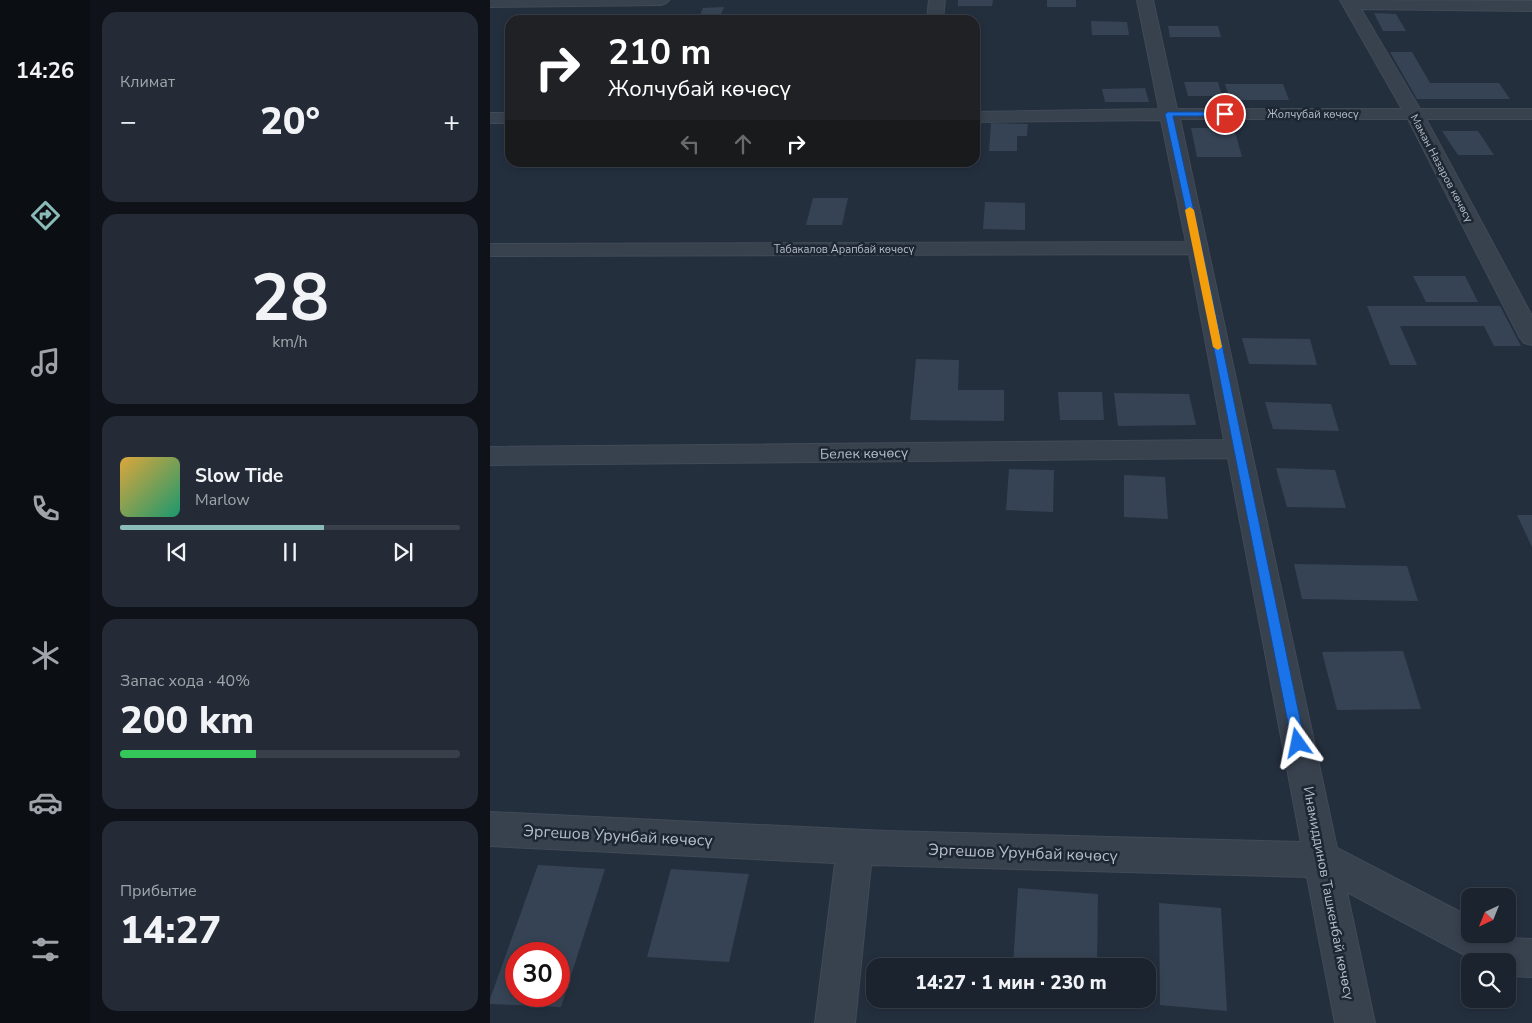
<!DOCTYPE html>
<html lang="ru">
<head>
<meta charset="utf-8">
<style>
  body { margin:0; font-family:"Nunito Sans",sans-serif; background:#242b36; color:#f1f3f6; height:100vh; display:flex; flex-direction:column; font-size:19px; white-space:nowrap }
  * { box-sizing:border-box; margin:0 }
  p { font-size:16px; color:#a0a4aa }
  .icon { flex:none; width:28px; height:28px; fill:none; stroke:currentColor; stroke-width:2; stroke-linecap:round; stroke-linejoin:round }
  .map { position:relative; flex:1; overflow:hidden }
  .side { display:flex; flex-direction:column; gap:12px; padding:12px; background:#0f1319; width:400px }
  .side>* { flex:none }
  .banner { position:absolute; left:15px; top:15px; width:475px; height:152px; border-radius:15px; box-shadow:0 2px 8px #0003,0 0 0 1px #39404a; background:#202124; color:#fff; overflow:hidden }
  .needle { width:32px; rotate:223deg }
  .fabs { position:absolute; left:971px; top:888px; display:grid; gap:10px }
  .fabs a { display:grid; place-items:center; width:55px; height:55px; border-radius:10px; background:#1b232e; box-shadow:0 2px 8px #0003,0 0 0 1px #39404a; font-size:25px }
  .speed { position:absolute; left:15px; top:942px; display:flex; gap:10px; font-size:25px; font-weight:700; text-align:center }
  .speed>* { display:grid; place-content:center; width:65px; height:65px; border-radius:50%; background:#1b232e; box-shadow:0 2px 8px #0003,0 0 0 1px #39404a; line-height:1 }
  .speed .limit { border:8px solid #d22; background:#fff; color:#111 }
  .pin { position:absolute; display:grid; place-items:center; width:42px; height:42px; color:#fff; margin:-21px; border:2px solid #fff; border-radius:50%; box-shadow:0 1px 5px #0007 }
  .me { position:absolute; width:55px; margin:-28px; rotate:348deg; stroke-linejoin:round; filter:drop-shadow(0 0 4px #0008) }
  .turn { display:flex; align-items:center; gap:18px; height:105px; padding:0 20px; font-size:22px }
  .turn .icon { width:65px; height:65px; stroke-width:2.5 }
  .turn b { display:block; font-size:35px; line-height:42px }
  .lanes { display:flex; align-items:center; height:48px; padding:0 20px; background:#0003; justify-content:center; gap:25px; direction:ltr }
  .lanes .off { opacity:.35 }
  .big { font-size:38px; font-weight:800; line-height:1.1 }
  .side .tile { flex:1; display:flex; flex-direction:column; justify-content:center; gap:8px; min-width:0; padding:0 18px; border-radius:15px; background:#242b36 }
  .side .dial { align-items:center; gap:0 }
  .dial b { font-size:65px; line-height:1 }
  .song { display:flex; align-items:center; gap:15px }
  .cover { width:60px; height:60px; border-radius:8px; background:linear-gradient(135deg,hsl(40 70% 55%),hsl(160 70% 35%)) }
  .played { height:5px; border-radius:2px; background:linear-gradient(90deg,#8bbbb9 60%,#39404a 60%) }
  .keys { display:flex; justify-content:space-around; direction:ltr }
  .heat { display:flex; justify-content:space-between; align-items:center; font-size:28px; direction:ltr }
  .charge { height:8px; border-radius:4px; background:linear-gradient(90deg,#34c759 40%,#39404a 0) }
  .trip { position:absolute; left:376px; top:958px; width:290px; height:50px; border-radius:15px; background:#1b232e; box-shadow:0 2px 8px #0003,0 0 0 1px #39404a; font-weight:800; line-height:50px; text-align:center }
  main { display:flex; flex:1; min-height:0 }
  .tabs { display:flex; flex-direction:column; width:90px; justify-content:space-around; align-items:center; background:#0b0e12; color:#a0a4aa }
  .tabs .icon { width:35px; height:35px }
  .tabs .active { color:#8bbbb9 }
  .tabs b { font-size:22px; color:#f1f3f6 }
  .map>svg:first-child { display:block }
  .building { fill:#364354; fill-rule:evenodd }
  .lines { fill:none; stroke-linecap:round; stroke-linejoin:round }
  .minor-casing { stroke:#414a57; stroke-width:2 }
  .minor { fill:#38414e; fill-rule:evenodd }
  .route { fill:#1a73e8; stroke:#114b97 }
  .slow { fill:#f59e0b }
  .labels { text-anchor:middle; stroke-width:5; stroke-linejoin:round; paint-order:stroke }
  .far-street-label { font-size:11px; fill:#b4bcc9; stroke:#1d2633 }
  .street-label { font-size:14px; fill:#b4bcc9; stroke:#1d2633 }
  .near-street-label { font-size:16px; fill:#b4bcc9; stroke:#1d2633 }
</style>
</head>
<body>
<main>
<nav class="tabs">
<b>14:26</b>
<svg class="icon active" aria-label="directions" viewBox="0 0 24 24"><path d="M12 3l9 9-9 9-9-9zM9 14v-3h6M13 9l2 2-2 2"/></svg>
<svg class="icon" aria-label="music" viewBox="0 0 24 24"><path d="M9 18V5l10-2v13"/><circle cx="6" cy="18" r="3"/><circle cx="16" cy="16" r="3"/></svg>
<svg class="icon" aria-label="phone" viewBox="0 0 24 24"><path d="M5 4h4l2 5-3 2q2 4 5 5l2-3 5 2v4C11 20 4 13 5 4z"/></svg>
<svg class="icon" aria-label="climate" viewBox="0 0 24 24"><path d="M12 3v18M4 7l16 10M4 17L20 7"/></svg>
<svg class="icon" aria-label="car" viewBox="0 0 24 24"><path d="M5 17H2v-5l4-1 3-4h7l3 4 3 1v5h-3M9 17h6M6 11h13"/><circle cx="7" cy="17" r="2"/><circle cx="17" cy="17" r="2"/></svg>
<svg class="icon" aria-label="filters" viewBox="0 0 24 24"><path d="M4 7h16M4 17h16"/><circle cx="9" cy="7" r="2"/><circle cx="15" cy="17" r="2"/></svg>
</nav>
<section class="side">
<div class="tile"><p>Климат</p>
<div class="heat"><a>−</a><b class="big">20°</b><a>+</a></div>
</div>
<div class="tile dial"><b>28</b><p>km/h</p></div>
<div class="tile">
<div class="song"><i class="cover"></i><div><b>Slow Tide</b><p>Marlow</p></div></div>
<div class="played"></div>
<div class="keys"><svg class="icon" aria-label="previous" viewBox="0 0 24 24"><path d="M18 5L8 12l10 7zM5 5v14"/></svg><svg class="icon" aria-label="pause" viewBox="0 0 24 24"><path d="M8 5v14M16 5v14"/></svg><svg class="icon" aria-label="next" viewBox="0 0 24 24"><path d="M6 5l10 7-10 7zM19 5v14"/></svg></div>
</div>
<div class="tile"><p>Запас хода · 40%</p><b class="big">200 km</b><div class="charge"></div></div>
<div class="tile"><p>Прибытие</p><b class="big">14:27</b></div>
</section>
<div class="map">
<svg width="1042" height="1023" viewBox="0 0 1042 1023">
  <rect width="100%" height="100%" fill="#242f3e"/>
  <!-- building -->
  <g class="building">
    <path d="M468,0H503L502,6H468Z"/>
    <rect x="557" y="0" width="29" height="7"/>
    <path d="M234,7L229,20H208L213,8Z"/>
    <path d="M884,13L906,14L916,31H893Z"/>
    <path d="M601,21L637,22L639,35H602Z"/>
    <path d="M678,26H728L731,37H680Z"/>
    <path d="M900,52H922L940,83H1009L1020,99H927Z"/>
    <path d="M694,82H728L732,96H698Z"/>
    <path d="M735,84H793L799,100H740Z"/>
    <path d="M655,88L659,102H615L612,89Z"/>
    <path d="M501,123L538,124L537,136H527V151H499Z"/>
    <path d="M701,128H744L752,157H707Z"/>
    <path d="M952,131H988L1004,155H968Z"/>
    <path d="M323,198H358L352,225H316Z"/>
    <path d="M495,202L535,203V230L493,229Z"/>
    <path d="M923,276H975L988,302H936Z"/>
    <path d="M877,306H1010L1031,346H1004L994,326H910L927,365H900Z"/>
    <path d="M752,338L820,339L827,365L759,364Z"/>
    <path d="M426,359L469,360L468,390H514V421L420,420Z"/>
    <path d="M568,392H612L614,420H570Z"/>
    <path d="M624,393L699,394L706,425L628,426Z"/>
    <path d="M775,402L841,404L849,431L783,429Z"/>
    <path d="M786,468L845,470L856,508L797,507Z"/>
    <path d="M519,469L564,470L563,512L516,510Z"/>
    <path d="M634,475L675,477L678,519L634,517Z"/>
    <path d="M1027,515H1042V547Z"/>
    <path d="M804,564L917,566L928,601L812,599Z"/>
    <path d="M913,651L931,709L847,710L832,652Z"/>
    <path d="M48,865L115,869L71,1007L0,1004V999ZM26,954H69V996H26Z"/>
    <path d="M181,869L259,874L239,962L157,957Z"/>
    <path d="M528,888L608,894L607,966H523Z"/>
    <path d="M669,903L731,908L737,1011L670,1005Z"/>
  </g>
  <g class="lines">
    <defs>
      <g id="minor">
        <path d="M0,0H179L176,3L171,5L0,7Z"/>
        <path d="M439,0H455L453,20H437Z"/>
        <path d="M647,0H663L687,109H912L850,0L1042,1V11L871,9L930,109H1042V119H936L1042,316V345L1034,343L1030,338L918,119H690L847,848L980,917V934H1012L1020,938L1042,939V977L1018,976V961H986L857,892L885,1023H845L817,877L381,865L365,1023H325L345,863L0,846V812L396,831L811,842L738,458L0,465V447L734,440L699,254L0,256V244L696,242L671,120L485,122V112L669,109Z"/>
        <rect x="0" y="113" width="20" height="10"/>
      </g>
    </defs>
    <!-- minor casing -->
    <use href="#minor" class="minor-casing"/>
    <!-- minor -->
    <use href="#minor" class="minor"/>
  </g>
  <!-- route -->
  <path class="route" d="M678,112H735L739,114L735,116H683L712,248L815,743L813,747L808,749L804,747L802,743L704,248L675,114Z"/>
  <!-- slow -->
  <path class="slow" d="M700,207L704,210L732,347L728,350L723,347L695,210Z"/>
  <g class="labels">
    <!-- far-street labels -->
    <g class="far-street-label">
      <text x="823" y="118">Жолчубай көчөсү</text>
      <text transform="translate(952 168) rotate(62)" y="4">Маман Назаров көчөсү</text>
      <text x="354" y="253">Табакалов Арапбай көчөсү</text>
    </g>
    <!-- street labels -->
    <g class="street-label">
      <text transform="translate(374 453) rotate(-1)" y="5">Белек көчөсү</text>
      <text transform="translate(839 893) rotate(79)" y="5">Инамиддинов Ташкенбай көчөсү</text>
    </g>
    <!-- near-street labels -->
    <g class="near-street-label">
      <text transform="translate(128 835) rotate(3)" y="6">Эргешов Урунбай көчөсү</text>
      <text transform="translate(533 852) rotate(2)" y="6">Эргешов Урунбай көчөсү</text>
    </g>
  </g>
</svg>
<div class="fabs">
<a><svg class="needle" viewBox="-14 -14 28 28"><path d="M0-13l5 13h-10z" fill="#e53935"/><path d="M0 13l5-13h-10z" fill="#a0a4aa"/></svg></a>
<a><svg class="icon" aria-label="search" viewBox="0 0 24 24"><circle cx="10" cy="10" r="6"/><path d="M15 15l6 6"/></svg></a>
</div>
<div class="speed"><div class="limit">30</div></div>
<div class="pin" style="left:735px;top:114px;background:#d93025"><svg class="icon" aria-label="arrive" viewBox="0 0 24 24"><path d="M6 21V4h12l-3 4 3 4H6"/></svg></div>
<svg class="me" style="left:808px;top:743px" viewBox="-20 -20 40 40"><path d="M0-17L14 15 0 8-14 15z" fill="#1a73e8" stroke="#fff" stroke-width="4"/></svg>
<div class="trip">14:27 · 1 мин · 230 m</div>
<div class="banner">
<div class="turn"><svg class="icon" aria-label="right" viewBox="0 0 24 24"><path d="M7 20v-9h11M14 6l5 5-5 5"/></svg><div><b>210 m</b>Жолчубай көчөсү</div></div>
<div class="lanes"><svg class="icon off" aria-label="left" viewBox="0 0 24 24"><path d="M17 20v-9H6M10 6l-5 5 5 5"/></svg><svg class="icon off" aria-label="ahead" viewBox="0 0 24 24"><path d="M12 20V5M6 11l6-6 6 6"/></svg><svg class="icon" aria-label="right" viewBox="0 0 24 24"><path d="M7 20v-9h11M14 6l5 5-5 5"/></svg></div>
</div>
</div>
</main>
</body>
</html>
